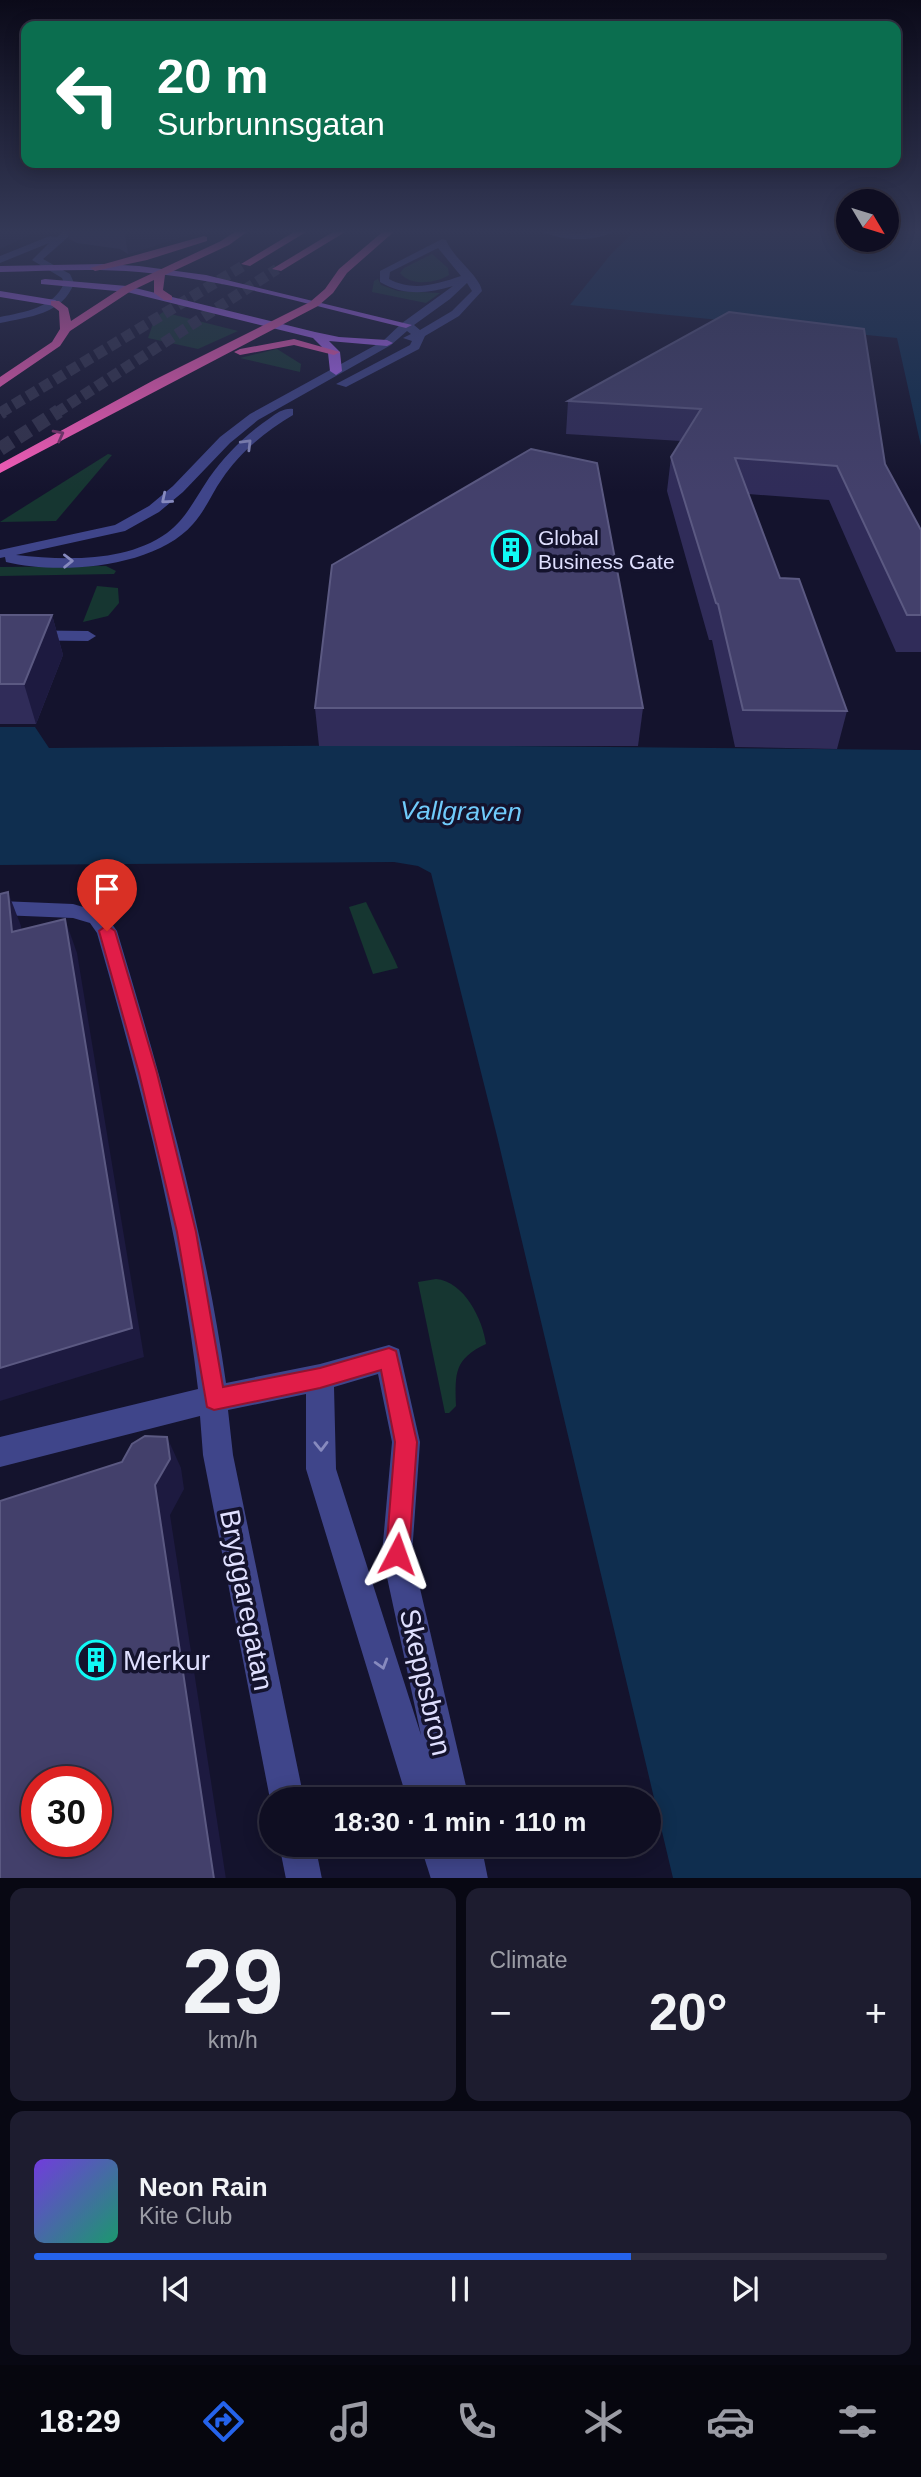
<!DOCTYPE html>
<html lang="en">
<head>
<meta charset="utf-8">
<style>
  body { margin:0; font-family:Helvetica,sans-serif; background:#1d1c2f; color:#f1f3f6; height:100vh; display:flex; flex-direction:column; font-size:26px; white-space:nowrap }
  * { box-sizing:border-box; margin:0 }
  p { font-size:23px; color:#9b9ca5 }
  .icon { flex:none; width:38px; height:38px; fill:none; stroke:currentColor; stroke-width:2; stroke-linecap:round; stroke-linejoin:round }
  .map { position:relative; height:1878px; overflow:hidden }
  .side { display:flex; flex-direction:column; gap:10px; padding:10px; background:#080813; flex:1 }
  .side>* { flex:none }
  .hud { position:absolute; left:21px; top:21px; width:880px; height:147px; border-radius:14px; box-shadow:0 4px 18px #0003,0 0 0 2px #2f2e40; background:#0b6e4f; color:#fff; overflow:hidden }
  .needle { width:46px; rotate:128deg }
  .tools { position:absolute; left:836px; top:189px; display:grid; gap:14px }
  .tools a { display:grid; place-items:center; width:63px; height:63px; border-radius:50%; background:#0f0e22; box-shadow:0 4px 18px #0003,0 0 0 2px #2f2e40; font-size:35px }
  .speed { position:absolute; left:21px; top:1766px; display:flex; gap:14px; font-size:35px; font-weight:700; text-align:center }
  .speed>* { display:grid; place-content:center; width:91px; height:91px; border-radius:50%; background:#0f0e22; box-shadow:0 4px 18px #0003,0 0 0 2px #2f2e40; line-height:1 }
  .speed .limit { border:10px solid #d22; background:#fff; color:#111 }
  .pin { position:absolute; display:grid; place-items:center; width:60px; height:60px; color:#fff; margin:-72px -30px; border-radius:50% 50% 50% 0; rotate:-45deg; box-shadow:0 0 7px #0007 }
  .pin .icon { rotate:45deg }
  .me { position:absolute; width:77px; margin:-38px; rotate:4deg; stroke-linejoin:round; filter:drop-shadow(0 0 5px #0008) }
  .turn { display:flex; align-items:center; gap:24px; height:147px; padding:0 21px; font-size:32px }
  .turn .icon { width:91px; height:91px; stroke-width:2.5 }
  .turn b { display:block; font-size:49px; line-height:60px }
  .big { font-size:52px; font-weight:700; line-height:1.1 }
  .side .card { flex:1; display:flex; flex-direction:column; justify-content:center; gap:10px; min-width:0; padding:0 24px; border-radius:14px; background:#1d1c2f }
  .side .dial { align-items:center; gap:0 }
  .dial b { font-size:91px; line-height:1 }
  .song { display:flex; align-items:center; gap:21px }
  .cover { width:84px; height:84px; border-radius:10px; background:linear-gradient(135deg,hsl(260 70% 55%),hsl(160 70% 35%)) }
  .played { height:7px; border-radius:4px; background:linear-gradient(90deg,#2563eb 70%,#2f2e40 70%) }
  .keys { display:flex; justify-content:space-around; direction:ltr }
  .heat { display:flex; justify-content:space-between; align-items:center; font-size:38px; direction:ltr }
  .side .tiles { flex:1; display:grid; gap:10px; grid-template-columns:1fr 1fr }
  .card:last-child { grid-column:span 2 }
  .trip { position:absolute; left:259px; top:1787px; width:402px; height:70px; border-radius:35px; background:#0f0e22; box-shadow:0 4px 18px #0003,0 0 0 2px #2f2e40; font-weight:700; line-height:70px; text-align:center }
  .menu { display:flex; height:112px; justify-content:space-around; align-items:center; background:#06060e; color:#9b9ca5 }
  .menu .icon { width:49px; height:49px }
  .menu .on { color:#2563eb }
  .menu b { font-size:32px; color:#f1f3f6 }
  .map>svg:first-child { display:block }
  .green { fill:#163631 }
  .water { fill:#0f2e4f }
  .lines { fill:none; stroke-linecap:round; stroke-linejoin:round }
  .highway-tunnel-far1 { stroke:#32324c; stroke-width:11; stroke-dasharray:11 5; stroke-linecap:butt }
  .highway-tunnel { stroke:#32324c; stroke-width:14; stroke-dasharray:14 7; stroke-linecap:butt }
  .minor { fill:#3f458a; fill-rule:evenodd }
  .major { fill:#b369fb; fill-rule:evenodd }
  .highway { fill:#fb5dbb; fill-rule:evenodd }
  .wall { fill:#302c59 }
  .shaded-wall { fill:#1d1a40 }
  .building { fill:#43406b; stroke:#5b5982; stroke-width:2; fill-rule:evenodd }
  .oneway { stroke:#7c346d }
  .oneway2 { stroke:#878abe }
  .route { fill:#e11d48; stroke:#92132f; stroke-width:2 }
  .labels { text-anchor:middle; stroke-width:7; stroke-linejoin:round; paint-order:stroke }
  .far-poi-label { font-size:21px; fill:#dfdffe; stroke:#14132d; text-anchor:start }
  .water-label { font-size:26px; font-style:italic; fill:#70cbfb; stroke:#14132d }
  .near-street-label { font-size:28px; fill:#dfdffe; stroke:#14132d }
  .near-poi-label { font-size:28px; fill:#dfdffe; stroke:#14132d; text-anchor:start }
</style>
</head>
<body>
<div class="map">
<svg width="921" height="1879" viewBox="0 0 921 1879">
  <rect width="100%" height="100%" fill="#14132d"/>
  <!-- green -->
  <g class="green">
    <path d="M432,254L448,268L449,275C436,283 411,287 400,273L404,268Z"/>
    <path d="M378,279L381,285L398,291L440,293L426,303L372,292L374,281Z"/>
    <path d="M163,312L238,331L198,349L148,338L155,318Z"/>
    <path d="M277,349L301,364L300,372L240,358Z"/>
    <path d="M108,454L112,455L56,521L0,522Z"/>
    <path d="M106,566L116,571L114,574L0,576V567Z"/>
    <path d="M97,586L118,588L119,603L108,616L83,622Z"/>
    <path d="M366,902L395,961L398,968L373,974L349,907Z"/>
    <path d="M436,1279C464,1281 483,1320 486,1344C454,1359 455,1373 456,1406L449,1413H445L418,1282Z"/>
  </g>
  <!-- water -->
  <g class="water">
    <path d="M637,229H849V240H887V229H921V446L897,338L570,305L612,253Z"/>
    <path d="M0,727H35L49,748L420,745L921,750V1878H673L497,1136L431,873L418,866L394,862L0,865Z"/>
  </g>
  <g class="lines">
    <!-- highway-tunnel-far1 -->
    <g class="highway-tunnel-far1">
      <path d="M0,413L246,264"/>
      <path d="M56,413L277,269"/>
    </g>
    <!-- highway-tunnel -->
    <g class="highway-tunnel">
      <path d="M0,413L3,411"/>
      <path d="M0,449L59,411"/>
    </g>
    <!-- minor -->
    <g class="minor">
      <path d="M66,229L75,231L43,259L70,274L74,283C63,314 29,317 0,323V317C24,312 54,308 64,283L62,278L32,260L49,243L0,263V256L50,236L57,237Z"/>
      <path d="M537,229L578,233L618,229C598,243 558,242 537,229Z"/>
      <path d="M442,239L446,240C453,258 480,276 482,291L459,316L425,336L419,349L346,387L336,384L410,345L412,341L403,338L411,334L407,331L391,345L258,420L230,443L183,492L159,512L125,531L16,555C64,560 125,563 167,533C186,519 196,497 209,478C225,455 246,434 270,418C277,413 284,408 293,409V415C266,431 240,452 222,479C212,493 205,511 193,524C155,568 59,575 6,562L5,557L0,558V550L115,525L149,506L173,486L220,437L250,414L383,341L402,323L453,286C427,294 404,296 380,282V271ZM438,248L461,276C437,284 413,292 389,279L390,272ZM467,283L472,291L452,311L420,330L414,325L450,299Z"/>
      <path d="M0,630L88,631L96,636L88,641L0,640Z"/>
      <path d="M0,901L73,904L104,913L117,931C162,1080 204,1228 226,1383L320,1364L389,1345L399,1349L420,1442L412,1554L469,1799H407L306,1469V1394L228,1410L233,1455L304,1799H271V1803L270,1799L203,1455L200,1416L0,1467V1437L198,1389C180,1233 140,1083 97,933L90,923L73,918L0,915ZM378,1374L392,1442L382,1554L421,1735L336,1469L334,1387Z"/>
      <path d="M279,1844H315L322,1879H286Z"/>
      <path d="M420,1844H481L488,1879H431Z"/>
    </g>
    <!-- major -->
    <g class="major">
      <path d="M104,264L139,266L206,275L412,325L406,328C318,307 230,280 139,272C93,268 46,271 0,272V266Z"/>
      <path d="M45,279L127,286L315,332L339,337L387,340L393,343L387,346L329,341L340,352L342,371L336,375L330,371L328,353L313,338L127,292L41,284V280Z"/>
      <path d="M0,291L55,300L60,303L55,306L0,297Z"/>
    </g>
    <!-- highway -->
    <g class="highway">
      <path d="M239,229H251L229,245L165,275L163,290L172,296V300H164L154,293V280L131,291L70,331L60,346L0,387V377L52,342L60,329L59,311L51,305V301H59L68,308L71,321L123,287L221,241Z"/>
      <path d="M299,229H311L250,266L241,264Z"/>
      <path d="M338,229H350L281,271L272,269Z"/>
      <path d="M386,229H397L347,273L333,293L318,306L0,473V464L154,380L310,302L325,289L339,269Z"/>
      <path d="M204,236L207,237V241L147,260L95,271L90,268Z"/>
      <path d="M294,339L340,352L334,355L294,345L240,355L234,352L240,349Z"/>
    </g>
  </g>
  <!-- wall -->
  <g class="wall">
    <path d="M67,229H206L128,254L120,249L77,243L69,239Z"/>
    <path d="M729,312L885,464L921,530V652H896L829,500L748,494L780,578L847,711L837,749L735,747L712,640H709L667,491L671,457L681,441L566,434L568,401Z"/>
    <path d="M0,615H52L63,655L36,724H0Z"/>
    <path d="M315,708H643L638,746H319Z"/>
  </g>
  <!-- shaded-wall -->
  <g class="shaded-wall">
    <path d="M0,229H43L0,249Z"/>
    <path d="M124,229H206L128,254Z"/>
    <path d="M52,615L63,655L36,724L24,684Z"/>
    <path d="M8,892L21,926L25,965L12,932Z"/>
    <path d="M65,919L77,953L144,1357L0,1401V1368Z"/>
    <path d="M167,1437L181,1468L184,1489L170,1515L226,1879H214L155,1485Z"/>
  </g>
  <!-- building -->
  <g class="building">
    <path d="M729,312L864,329L885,464L921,530V615H907L837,466L735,458L780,578L799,579L847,711L743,710L718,604L716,603L671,457L701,409L568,401Z"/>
    <path d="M531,449L597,463L643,708H315L332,565Z"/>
    <path d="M0,615H52L24,684H0Z"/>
    <path d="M8,892L12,932L65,919L132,1328L0,1368V894Z"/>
    <path d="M145,1436L167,1437L170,1459L155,1485L214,1879H0V1501L122,1462L132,1444ZM37,1782H96V1841H37Z"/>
  </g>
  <!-- one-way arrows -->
  <defs><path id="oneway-chevron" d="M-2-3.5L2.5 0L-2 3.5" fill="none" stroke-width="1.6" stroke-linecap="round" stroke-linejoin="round" transform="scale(1.75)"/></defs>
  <use class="oneway" href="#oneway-chevron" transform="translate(59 435) rotate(-28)"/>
  <g class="oneway2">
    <use href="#oneway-chevron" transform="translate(247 444) rotate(-45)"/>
    <use href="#oneway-chevron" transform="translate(166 499) rotate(140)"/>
    <use href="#oneway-chevron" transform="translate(68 561) rotate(-1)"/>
    <use href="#oneway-chevron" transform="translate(321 1446) rotate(89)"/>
    <use href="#oneway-chevron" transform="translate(382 1664) rotate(73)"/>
  </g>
  <!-- sky -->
  <linearGradient id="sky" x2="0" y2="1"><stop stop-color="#0b0a19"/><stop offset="0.47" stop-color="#343957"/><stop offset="1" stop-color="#343957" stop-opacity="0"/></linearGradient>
  <rect width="921" height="492" fill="url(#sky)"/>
  <!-- route -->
  <path class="route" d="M107,925L115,931L157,1073L196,1232L223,1387L320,1368L389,1348L396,1351L417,1442L409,1554L406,1563L397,1566L389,1563L386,1554L395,1442L381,1370L320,1388L214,1410L207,1407L177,1232L139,1073L99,931Z"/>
  <!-- icons -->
  <defs>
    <symbol id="building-ring" viewBox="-11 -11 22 22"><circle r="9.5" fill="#14132d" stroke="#10f9f5" stroke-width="1.5"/><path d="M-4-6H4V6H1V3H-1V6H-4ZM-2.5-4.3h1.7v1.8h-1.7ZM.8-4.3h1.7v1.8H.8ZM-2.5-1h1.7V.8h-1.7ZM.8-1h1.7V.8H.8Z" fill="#10f9f5"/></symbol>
  </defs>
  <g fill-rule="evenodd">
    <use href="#building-ring" x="489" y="528" width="44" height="44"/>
    <use href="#building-ring" x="74" y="1638" width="44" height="44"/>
  </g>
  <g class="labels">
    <!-- far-poi labels -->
    <g class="far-poi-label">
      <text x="538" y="545">Global<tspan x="538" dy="24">Business Gate</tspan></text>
    </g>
    <!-- water labels -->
    <g class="water-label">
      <text transform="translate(461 811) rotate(1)" y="9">Vallgraven</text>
    </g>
    <!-- near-street labels -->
    <g class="near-street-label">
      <text transform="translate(247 1600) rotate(79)" y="10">Bryggaregatan</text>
      <text transform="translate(426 1682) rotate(77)" y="10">Skeppsbron</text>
    </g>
    <!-- near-poi labels -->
    <g class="near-poi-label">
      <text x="123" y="1670">Merkur</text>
    </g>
  </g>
</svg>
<div class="tools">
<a><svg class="needle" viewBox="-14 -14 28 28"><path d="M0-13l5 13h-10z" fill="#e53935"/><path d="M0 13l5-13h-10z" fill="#9b9ca5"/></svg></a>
</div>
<div class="speed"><div class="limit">30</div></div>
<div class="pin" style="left:107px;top:931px;background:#d93025"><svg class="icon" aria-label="arrive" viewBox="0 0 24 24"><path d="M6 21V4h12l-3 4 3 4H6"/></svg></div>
<svg class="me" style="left:397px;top:1554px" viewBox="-20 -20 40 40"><path d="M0-17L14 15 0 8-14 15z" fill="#e11d48" stroke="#fff" stroke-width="4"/></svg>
<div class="trip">18:30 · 1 min · 110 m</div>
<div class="hud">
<div class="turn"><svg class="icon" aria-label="left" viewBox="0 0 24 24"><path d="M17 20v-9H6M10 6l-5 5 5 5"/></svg><div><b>20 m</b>Surbrunnsgatan</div></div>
</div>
</div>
<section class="side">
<div class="tiles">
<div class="card dial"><b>29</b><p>km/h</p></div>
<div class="card"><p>Climate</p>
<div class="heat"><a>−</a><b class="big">20°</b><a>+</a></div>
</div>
<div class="card">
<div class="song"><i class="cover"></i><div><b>Neon Rain</b><p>Kite Club</p></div></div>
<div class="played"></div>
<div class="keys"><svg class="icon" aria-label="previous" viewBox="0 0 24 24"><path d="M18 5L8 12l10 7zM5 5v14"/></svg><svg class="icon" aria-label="pause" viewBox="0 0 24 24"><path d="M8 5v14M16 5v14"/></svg><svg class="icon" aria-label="next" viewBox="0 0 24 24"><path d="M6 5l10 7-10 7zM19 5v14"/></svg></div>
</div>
</div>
</section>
<nav class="menu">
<b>18:29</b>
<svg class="icon on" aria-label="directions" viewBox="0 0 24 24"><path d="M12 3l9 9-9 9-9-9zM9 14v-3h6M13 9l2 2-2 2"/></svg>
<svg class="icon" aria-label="music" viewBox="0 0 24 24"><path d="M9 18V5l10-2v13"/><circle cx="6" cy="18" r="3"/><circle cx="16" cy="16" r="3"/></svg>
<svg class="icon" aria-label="phone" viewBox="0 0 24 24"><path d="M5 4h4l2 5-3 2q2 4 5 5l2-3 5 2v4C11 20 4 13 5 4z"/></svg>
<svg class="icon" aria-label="climate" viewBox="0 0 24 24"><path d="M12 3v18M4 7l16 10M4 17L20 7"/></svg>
<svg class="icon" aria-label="car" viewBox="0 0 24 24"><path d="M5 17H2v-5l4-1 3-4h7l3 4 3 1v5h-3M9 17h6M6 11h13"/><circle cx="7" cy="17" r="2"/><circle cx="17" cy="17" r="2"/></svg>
<svg class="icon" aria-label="filters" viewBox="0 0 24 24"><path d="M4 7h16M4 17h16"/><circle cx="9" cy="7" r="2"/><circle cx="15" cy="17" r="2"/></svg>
</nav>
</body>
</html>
